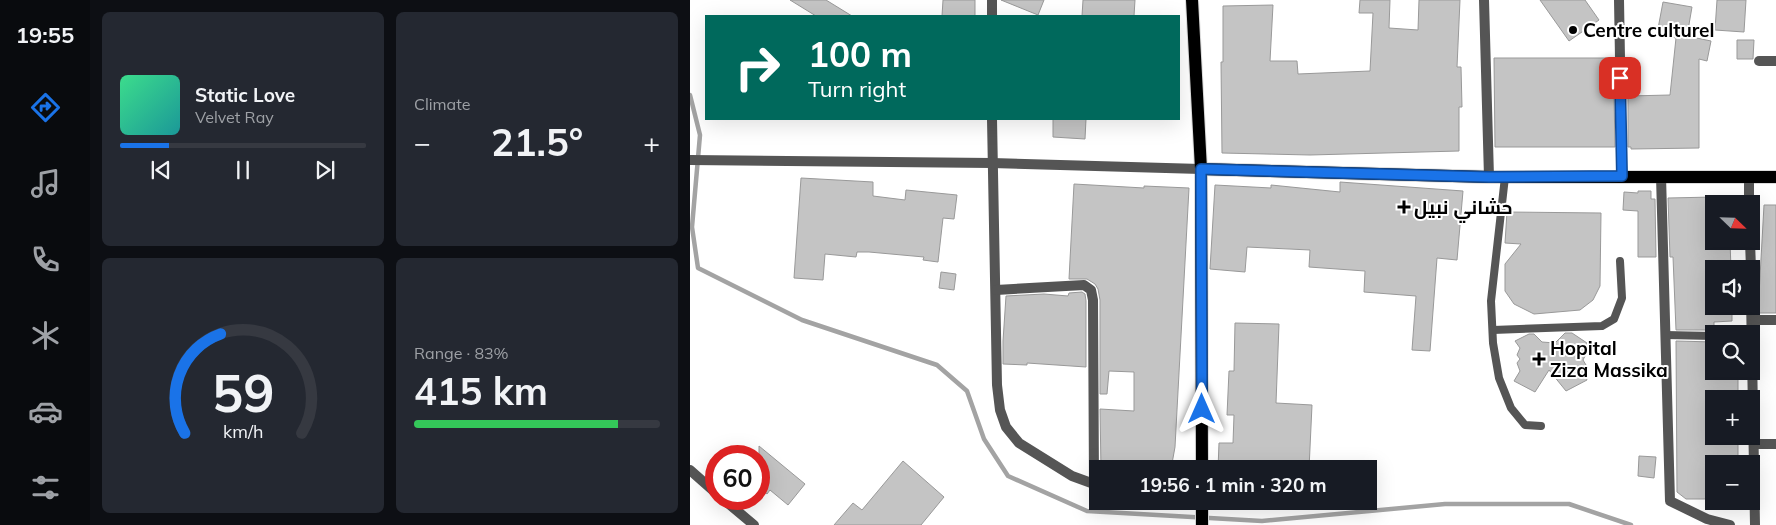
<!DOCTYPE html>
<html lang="en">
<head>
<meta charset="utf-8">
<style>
  body { margin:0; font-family:Mulish,Cairo,sans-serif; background:#242831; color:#f1f3f6; height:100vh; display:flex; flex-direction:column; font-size:19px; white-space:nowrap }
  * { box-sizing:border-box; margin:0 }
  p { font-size:16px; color:#9ea1a6 }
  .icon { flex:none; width:28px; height:28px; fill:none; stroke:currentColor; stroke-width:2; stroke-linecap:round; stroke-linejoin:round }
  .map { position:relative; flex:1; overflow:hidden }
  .panel { display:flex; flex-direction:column; gap:12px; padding:12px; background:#0d0f14; width:600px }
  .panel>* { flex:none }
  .guide { position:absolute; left:15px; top:15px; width:475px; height:105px; border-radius:0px; box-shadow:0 5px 20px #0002; background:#00695c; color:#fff; overflow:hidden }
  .needle { width:32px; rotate:113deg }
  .tools { position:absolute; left:1015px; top:195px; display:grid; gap:10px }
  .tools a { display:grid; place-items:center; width:55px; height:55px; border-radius:0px; background:#171b24; box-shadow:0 5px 20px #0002; font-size:25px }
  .speed { position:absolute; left:15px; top:445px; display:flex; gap:10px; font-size:25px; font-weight:700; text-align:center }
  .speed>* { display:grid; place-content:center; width:65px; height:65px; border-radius:50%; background:#171b24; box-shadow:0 5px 20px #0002; line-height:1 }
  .speed .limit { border:8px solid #d22; background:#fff; color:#111 }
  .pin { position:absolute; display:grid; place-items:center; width:42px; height:42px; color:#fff; margin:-21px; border-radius:10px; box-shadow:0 2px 8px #0006 }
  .me { position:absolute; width:55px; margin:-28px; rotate:0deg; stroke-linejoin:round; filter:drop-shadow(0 0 4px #0008) }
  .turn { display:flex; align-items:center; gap:18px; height:105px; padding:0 20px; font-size:22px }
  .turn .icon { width:65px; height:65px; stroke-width:2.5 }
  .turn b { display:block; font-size:35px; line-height:42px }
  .big { font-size:38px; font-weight:700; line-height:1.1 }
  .panel .card { flex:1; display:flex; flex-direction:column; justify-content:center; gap:8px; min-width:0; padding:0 18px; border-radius:8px; background:#242831 }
  .panel .dial { align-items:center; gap:0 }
  .dial svg { height:130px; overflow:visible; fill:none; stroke:#363941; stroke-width:7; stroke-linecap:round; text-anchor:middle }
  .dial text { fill:#f1f3f6; stroke:none }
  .song { display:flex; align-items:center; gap:15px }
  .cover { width:60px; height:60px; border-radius:8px; background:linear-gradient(135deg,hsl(150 70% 55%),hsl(180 70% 35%)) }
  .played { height:5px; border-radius:2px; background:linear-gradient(90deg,#1a73e8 20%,#363941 20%) }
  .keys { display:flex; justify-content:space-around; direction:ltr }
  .heat { display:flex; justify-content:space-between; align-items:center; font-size:28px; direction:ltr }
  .charge { height:8px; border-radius:4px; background:linear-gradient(90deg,#34c759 83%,#363941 0) }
  .panel .tiles { flex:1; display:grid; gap:12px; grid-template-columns:repeat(2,1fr) }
  .trip { position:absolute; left:399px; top:460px; width:288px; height:50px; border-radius:0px; background:#171b24; box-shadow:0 5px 20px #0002; font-weight:700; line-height:50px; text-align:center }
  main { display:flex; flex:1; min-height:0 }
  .dock { display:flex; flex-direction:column; width:90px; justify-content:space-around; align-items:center; background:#090b0e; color:#9ea1a6 }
  .dock .icon { width:35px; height:35px }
  .dock .current { color:#1a73e8 }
  .dock b { font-size:22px; color:#f1f3f6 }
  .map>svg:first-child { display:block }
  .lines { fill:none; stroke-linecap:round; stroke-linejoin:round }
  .stream { stroke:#a3a3a3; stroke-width:4.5 }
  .building { fill:#c4c4c4; stroke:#999 }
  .primary-casing { stroke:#dbdbdb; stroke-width:14 }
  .lane { stroke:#555; stroke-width:8 }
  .street { stroke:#555; stroke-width:10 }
  .primary { stroke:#000; stroke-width:12 }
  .route-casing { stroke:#114b97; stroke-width:12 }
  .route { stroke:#1a73e8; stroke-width:9 }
  .poi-dot { fill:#000; stroke:#fff; stroke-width:2 }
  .labels { text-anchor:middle; stroke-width:4; stroke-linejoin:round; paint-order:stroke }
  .poi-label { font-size:19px; font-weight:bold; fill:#000; stroke:#fff; text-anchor:start }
</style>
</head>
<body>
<main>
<nav class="dock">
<b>19:55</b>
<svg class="icon current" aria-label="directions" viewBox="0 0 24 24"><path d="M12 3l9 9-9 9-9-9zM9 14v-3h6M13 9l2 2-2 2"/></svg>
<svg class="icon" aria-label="music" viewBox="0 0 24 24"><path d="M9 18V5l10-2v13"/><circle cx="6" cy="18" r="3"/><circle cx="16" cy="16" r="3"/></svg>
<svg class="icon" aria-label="phone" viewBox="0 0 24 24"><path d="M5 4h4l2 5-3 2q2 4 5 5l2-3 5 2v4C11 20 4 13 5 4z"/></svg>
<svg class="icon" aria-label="climate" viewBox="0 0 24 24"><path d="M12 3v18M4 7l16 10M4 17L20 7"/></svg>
<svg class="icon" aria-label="car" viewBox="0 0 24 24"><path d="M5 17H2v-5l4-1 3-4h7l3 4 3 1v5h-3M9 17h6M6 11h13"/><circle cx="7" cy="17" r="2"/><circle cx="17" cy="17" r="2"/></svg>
<svg class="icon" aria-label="filters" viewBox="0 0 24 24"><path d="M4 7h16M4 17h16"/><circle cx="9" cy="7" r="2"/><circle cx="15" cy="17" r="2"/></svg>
</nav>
<section class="panel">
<div class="tiles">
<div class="card">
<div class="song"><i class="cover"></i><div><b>Static Love</b><p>Velvet Ray</p></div></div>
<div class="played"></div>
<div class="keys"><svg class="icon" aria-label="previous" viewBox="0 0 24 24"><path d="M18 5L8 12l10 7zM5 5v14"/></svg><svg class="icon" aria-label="pause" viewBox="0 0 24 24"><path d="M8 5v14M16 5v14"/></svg><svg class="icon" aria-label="next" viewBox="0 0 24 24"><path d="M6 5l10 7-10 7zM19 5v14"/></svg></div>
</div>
<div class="card"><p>Climate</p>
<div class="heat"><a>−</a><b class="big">21.5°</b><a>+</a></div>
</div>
<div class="card dial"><svg viewBox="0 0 100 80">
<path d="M14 69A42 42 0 1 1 86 69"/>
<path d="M14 69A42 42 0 0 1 36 8" stroke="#1a73e8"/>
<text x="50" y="56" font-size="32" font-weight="700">59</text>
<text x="50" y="72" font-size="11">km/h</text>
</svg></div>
<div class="card"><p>Range · 83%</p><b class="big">415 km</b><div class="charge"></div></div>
</div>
</section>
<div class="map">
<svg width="1086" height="525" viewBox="0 0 1086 525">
  <rect width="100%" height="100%" fill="#fff"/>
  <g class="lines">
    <!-- stream -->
    <path class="stream" d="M0,95L10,135L2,227L8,268L112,320L247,365L277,391L294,439L318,476L397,511L572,521L755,504H879L941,525"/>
  </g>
  <!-- building -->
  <g class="building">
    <path d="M100,0H136L162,16H126Z"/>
    <path d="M253,0H285V16H252Z"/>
    <path d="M311,0H354L348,15Z"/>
    <path d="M393,0H445L444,16H392Z"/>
    <path d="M670,0H700L699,28L728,30L729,0H770L767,67H771L772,107H769V151L620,155L532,153L531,62H533V6L583,5L580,61H607L608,74L680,71L683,13H669Z"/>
    <path d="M850,0H895L909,20L879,41Z"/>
    <path d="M1027,0H1056L1054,32L1025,30Z"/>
    <path d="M973,2L1002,7L997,36L1021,41L1017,61L1009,59V148L941,149V147H938V96L980,95L986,38L967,34Z"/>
    <path d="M1047,40H1064L1063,59H1047Z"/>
    <path d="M804,58H920V96H924L925,147H805Z"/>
    <path d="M363,119H396L395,139L363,137Z"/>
    <path d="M111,178L183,182V196L215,200L216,190L267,195L264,219L253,218L248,262L233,260L234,257L179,252H167L166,257L135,254L133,280L104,278Z"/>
    <path d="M650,182L773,191L767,260L747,258L740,351L722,350L726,296L674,292L675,271L619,267L620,250L557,247L555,272L520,269L525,185L581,188V185L650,192Z"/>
    <path d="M384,184L454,188V186L499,188L485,447L481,469H411L410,409L444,411V372L419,371L417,394H410V300L408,289L405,284L397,279H379Z"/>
    <path d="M948,191H961V199H965L966,257H948V211L933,210L934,192L948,193Z"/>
    <path d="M1024,197V241H1040L1041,269H1024V306H1042V321L1024,322V330H986L983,257H980L978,198Z"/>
    <path d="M1074,205H1086V313H1068Z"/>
    <path d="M817,212L911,213L910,286L903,300L890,310L844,314L824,304L815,291V264L831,244L815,243Z"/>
    <path d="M251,272L266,274L264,290L249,288Z"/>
    <path d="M392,292L395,294L396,301V367L337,363V365L313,364V341L316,296L354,294L378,296L379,293Z"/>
    <path d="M545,323L589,324L586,403L622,405L619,469H528L529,443H543L544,415H537L539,371H544Z"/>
    <path d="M875,333H882L897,343L893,353L896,354L893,360L896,365L893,369L897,380L876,391L859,370L845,392L824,381L830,371L827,363L830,359L827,355L830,348L825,341L839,334H844L852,342L865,343Z"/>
    <path d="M986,341L1024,342V371H1048V399H1024V436H1048V464H1024V499H996L987,492Z"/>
    <path d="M69,446L115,484L98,505L80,490L77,494L69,487Z"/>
    <path d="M949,456L966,457L964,478L948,476Z"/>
    <path d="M213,461L254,497L231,525H144L163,503L172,510Z"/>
  </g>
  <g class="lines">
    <defs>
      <g id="primary">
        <path d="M502,0L511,169L512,469"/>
        <path d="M511,169L799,177H1086"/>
        <path d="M512,501V525"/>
      </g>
    </defs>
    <!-- primary casing -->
    <use href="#primary" class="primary-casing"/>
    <!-- lane -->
    <g class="lane">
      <path d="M815,177L801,301L803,343L809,378L821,408L835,425L851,426"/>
      <path d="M803,330L912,326L924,319L932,298L930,261"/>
      <path d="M975,335L1024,336"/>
    </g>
    <!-- street -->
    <g class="street">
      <path d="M794,0L799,177"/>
      <path d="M929,0L932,176"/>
      <path d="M302,16V0"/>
      <path d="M1069,61H1086"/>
      <path d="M302,119L307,385L310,410L316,427L329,443L382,476L404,484"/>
      <path d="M0,160L302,163L511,169"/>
      <path d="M971,176L980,501L1017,519L1040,525"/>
      <path d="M1059,177V204"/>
      <path d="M1060,241L1061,269"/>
      <path d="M306,290L394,285L401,290L403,300L404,484H408"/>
      <path d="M1061,298L1065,525"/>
      <path d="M1062,320H1086"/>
      <path d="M1064,444H1086"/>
      <path d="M0,470L26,493"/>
      <path d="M33,499L64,525"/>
    </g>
    <!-- primary -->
    <use href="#primary" class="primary"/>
  </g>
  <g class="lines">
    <defs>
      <path id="route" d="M512,409L511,169L799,177L932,176L930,78"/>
    </defs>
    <!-- route casing -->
    <use href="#route" class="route-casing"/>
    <!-- route -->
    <use href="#route" class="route"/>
  </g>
  <!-- markers -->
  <g class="poi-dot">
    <circle cx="883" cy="30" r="5"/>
    <path d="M711.5 199.5h5v5h5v5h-5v5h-5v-5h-5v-5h5z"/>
    <path d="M846.5 351.5h5v5h5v5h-5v5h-5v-5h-5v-5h5z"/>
  </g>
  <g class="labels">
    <!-- poi labels -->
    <g class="poi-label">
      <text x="893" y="37">Centre culturel</text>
      <text x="724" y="214">حشاني نبيل</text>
      <text x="860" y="355">Hopital<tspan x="860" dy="22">Ziza Massika</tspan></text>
    </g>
  </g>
</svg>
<div class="tools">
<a><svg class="needle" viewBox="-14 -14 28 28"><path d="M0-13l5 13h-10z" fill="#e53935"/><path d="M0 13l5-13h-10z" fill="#9ea1a6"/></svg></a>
<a><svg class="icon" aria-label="sound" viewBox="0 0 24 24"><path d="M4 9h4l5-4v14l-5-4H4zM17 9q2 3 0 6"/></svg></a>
<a><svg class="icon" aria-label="search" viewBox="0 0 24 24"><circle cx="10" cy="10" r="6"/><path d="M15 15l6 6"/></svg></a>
<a>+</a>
<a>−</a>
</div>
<div class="speed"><div class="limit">60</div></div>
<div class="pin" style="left:930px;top:78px;background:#d93025"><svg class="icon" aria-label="arrive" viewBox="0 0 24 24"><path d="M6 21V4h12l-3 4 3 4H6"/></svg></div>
<svg class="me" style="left:512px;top:409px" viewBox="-20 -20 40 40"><path d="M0-17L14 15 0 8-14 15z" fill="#1a73e8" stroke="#fff" stroke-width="4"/></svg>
<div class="trip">19:56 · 1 min · 320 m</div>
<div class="guide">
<div class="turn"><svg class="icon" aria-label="right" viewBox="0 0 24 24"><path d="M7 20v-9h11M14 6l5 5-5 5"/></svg><div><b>100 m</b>Turn right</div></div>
</div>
</div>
</main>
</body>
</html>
